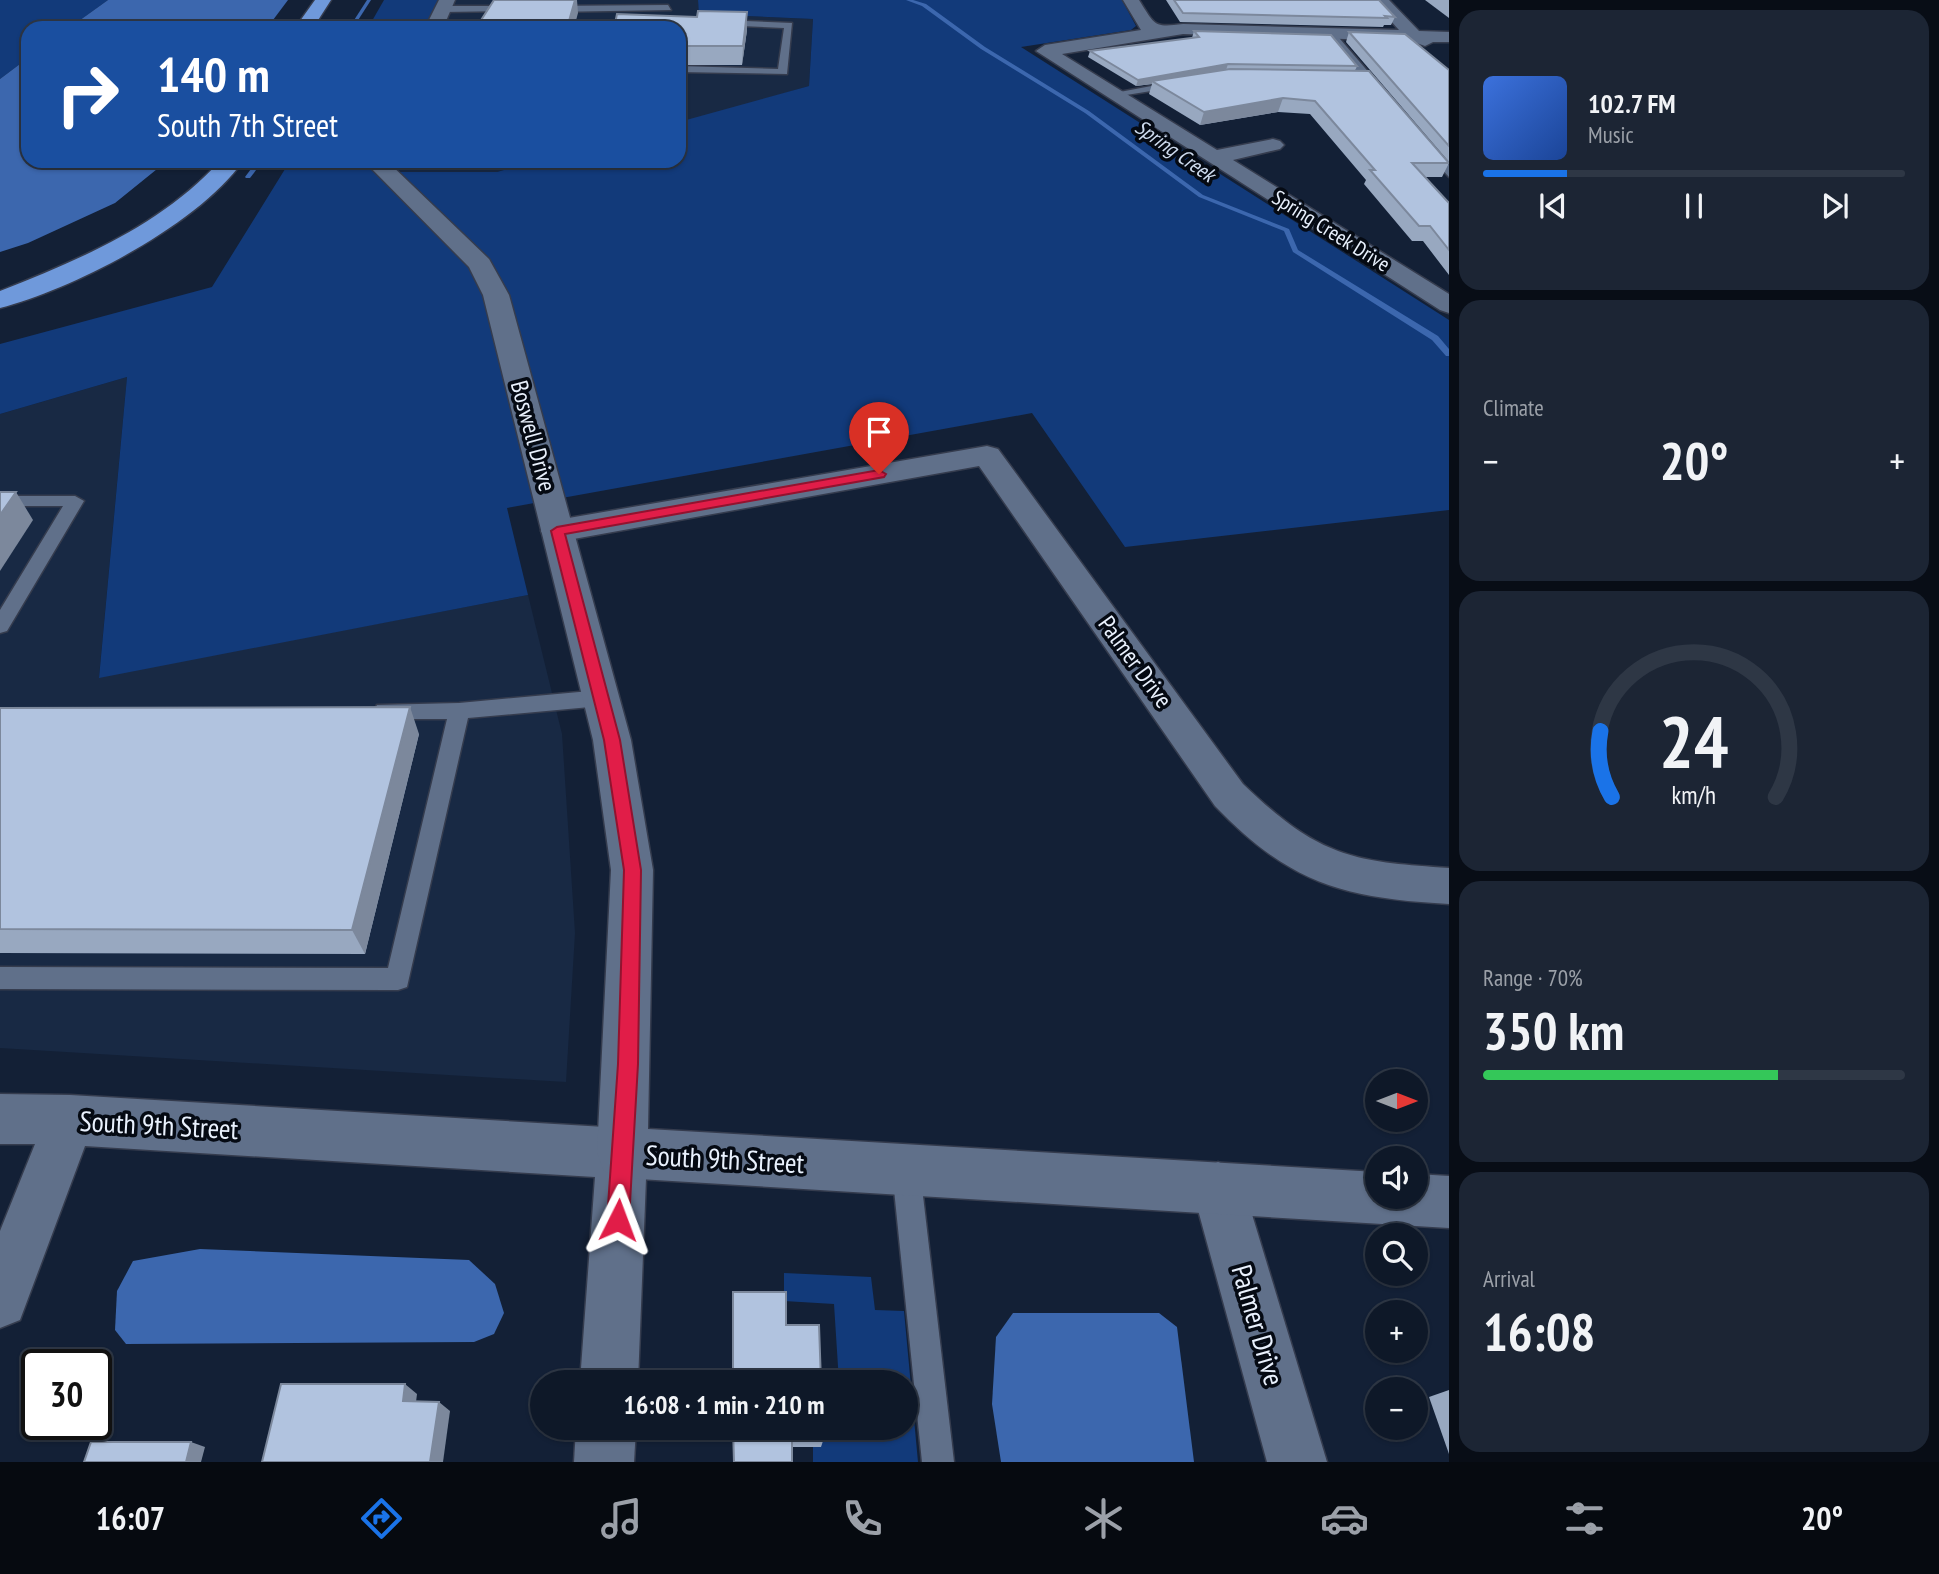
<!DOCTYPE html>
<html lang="en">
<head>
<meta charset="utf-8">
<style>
  body { margin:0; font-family:"PT Sans Narrow",sans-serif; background:#1c2534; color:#f1f3f6; height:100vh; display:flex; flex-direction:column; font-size:26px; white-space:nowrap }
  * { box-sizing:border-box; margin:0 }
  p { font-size:23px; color:#9ba0a8 }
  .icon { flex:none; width:38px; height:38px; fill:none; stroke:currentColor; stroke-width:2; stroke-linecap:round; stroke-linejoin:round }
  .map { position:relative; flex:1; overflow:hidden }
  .details { display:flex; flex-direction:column; gap:10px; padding:10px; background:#080d16; width:490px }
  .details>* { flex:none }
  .guide { position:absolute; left:21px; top:21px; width:665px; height:147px; border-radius:21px; box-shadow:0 2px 5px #0004,0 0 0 2px #2e3745; background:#1a4fa0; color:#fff; overflow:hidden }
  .needle { width:46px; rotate:90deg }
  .controls { position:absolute; left:1365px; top:1069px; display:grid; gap:14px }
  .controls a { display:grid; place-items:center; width:63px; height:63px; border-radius:50%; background:#0e1828; box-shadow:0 2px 5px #0004,0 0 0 2px #2e3745; font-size:35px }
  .speed { position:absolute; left:21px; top:1349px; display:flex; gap:14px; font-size:35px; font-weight:700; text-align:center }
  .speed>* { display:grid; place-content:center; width:91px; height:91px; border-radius:50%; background:#0e1828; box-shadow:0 2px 5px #0004,0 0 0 2px #2e3745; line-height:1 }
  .speed .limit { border:4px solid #111; border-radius:10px; background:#fff; color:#111 }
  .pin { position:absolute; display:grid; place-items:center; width:60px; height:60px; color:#fff; margin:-72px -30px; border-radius:50% 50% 50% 0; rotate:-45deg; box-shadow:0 0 7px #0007 }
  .pin .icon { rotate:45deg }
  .me { position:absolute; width:77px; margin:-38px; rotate:3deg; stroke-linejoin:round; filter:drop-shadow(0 0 5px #0008) }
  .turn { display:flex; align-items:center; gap:24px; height:147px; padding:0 21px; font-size:32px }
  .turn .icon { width:91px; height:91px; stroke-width:2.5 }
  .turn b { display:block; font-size:49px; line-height:60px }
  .big { font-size:52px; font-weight:700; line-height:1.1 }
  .details .widget { flex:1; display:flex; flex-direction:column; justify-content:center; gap:10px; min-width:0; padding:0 24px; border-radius:21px; background:#1c2534 }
  .details .dial { align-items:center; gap:0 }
  .dial svg { height:182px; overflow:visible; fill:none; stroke:#2e3745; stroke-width:7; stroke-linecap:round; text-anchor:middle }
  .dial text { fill:#f1f3f6; stroke:none }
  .song { display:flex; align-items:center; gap:21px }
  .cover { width:84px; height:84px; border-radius:10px; background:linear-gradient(135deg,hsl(220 70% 55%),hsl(220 70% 35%)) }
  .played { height:7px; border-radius:4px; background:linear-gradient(90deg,#1a73e8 20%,#2e3745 20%) }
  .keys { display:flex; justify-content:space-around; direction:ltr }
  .heat { display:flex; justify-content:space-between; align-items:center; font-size:38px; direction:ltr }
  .charge { height:10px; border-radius:5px; background:linear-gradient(90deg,#34c759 70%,#2e3745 0) }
  .trip { position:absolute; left:530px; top:1370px; width:388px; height:70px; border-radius:35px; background:#0e1828; box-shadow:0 2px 5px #0004,0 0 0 2px #2e3745; font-weight:700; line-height:70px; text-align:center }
  .tab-bar { display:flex; height:112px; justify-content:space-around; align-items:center; background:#060a10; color:#9ba0a8 }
  .tab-bar .icon { width:49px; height:49px }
  .tab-bar .active { color:#1a73e8 }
  .tab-bar b { font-size:32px; color:#f1f3f6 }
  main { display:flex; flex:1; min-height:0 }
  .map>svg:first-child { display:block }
  .built { fill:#182944 }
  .green { fill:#123a7a }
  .water { fill:#3c67ae }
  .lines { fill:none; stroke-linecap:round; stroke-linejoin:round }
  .stream { fill:#3c67ae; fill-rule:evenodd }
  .lane-casing { stroke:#353c4e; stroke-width:3 }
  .street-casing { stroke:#353c4e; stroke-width:3 }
  .secondary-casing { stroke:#353c4e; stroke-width:3 }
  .highway-casing { stroke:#353c4e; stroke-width:3 }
  .lane { fill:#60708a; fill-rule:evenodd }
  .street { fill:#60708a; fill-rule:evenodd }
  .secondary { fill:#60708a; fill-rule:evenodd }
  .highway { fill:#6f99db; fill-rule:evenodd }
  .wall { fill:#98a8c0 }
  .shaded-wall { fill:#7c889c }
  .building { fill:#b1c3df; stroke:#7c889c; stroke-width:2 }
  .route { fill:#e11d48; stroke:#92132f; stroke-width:2 }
  .labels { text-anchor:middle; stroke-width:7; stroke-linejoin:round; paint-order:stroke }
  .far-water-label { font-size:21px; font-style:italic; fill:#cedbee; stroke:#050a13 }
  .far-street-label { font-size:21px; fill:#e9f1fd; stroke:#050a13 }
  .street-label { font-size:24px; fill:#e9f1fd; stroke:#050a13 }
  .near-street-label { font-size:28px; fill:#e9f1fd; stroke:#050a13 }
</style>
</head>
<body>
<main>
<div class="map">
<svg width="1449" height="1462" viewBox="0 0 1449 1462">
  <rect width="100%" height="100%" fill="#132036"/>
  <!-- built -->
  <g class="built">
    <path d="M447,0H698L700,14L813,19L809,86L679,124V28H434Z"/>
    <path d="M375,161H535L497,172H383Z"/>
    <path d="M127,377L99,677L528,595L562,734L575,933L566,1082L0,1048V414Z"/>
  </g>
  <!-- green -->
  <g class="green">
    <path d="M0,0H108L69,28H28V58L0,79Z"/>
    <path d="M384,0H447L434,28H368Z"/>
    <path d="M698,0H1122L1136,26L1131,30L1021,47L1449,320V510L1125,547L1032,413L507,508L528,595L99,678L127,377L0,414V344L212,287L290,161H375L383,172H497L536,161H679V122L809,86L813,19L699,14Z"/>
    <path d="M784,1273L871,1277L875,1310L904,1311L918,1462H813V1447L821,1446V1437L841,1436V1428H906V1382H839L834,1304L784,1301Z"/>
  </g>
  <!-- water -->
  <g class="water">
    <path d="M108,0H288L267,28H69Z"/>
    <path d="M28,58V161H167L115,203L28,243L0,252V79Z"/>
    <path d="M200,1249L469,1260L495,1284L504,1313L494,1334L474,1342L126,1344L115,1330L117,1291L133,1261Z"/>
    <path d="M1013,1313H1159L1177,1327L1194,1462H1001L992,1404L996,1337Z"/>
  </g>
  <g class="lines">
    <!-- stream -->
    <g class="stream">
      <path d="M367,0H371L353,28H349Z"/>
      <path d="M906,0H913L926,4L985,47L1089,111L1203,195L1289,229L1298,250L1438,336L1449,349V356H1446L1432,340L1293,252L1284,231L1199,197L1085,113L981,49L922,6Z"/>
      <path d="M257,161H263L250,178H246L245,177Z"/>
    </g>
    <defs>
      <g id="lane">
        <path d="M668,5L671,10L550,12L545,9L550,6Z"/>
        <path d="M514,6L517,11L443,12L438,9L443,6Z"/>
        <path d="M721,20L792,23L787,74L679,72V66L778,69L784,28L718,25Z"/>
        <path d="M1328,32H1334L1383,89V93H1375L1328,36Z"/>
        <path d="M1178,81L1182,82V86L1114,97L1109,94Z"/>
        <path d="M1423,145H1431L1449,165V177L1423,149Z"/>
        <path d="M0,496H75L84,501L7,631L0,633V610L63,506H0Z"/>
        <path d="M601,690L608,693L611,698L608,703L601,706L468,718L407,987L398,990L0,989V967L388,968L447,719H384L377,717L374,711L377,705L459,703Z"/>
        <path d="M906,1156L916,1160L920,1170L954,1462H922L892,1170L896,1160Z"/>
      </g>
      <g id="street">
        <path d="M1123,0H1139C1155,25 1153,28 1183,24L1399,30L1372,0H1389L1419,31L1449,32V42H1433L1425,46L1411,41L1183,34L1062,54L1217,150L1273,139L1280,141L1284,145L1280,149L1233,160L1449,294V313L1440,310L1036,51L1045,45L1141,30Z"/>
        <path d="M987,446L998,449L1243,784C1317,855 1349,862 1449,868V904C1344,898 1290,884 1215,806L979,466L557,542L545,538L541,531L545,524L557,520Z"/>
        <path d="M0,1094L70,1095L622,1128L640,1135L647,1153L638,1382H580L595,1177L85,1146L20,1320L0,1328V1231L35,1144H0Z"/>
        <path d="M1218,1162L1236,1170L1244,1188L1327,1462H1267L1192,1188L1200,1170Z"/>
        <path d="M576,1428H636L634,1462H574Z"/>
      </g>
      <g id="secondary">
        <path d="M439,0H455L443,28H425Z"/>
        <path d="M364,161H387L489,259L509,295L631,740L653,870L648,1129L1377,1172V1197H1416V1174L1449,1176V1228L622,1178L604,1171L597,1153L611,870L593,740L483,295L469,267Z"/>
      </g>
      <g id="highway">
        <path d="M315,0H331L313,28H295Z"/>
        <path d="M220,161H243C199,224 74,289 0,308V291C81,259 160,226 220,161Z"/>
      </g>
    </defs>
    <!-- lane casing -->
    <use href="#lane" class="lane-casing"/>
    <!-- street casing -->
    <use href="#street" class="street-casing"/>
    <!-- secondary casing -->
    <use href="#secondary" class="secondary-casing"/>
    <!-- highway casing -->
    <use href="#highway" class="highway-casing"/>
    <!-- lane -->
    <use href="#lane" class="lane"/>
    <!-- street -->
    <use href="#street" class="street"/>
    <!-- secondary -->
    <use href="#secondary" class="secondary"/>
    <!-- highway -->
    <use href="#highway" class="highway"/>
  </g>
  <!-- wall -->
  <g class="wall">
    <path d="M1166,0H1379L1395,17L1391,25H1384L1383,27L1180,22Z"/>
    <path d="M1425,0H1449V18Z"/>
    <path d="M697,17L747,30L742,65H679V28Z"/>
    <path d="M1194,31L1357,66L1355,71L1449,163L1442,177H1424L1449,203V275L1423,241H1412L1364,184L1366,180L1310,114L1278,112L1200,125L1149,94L1152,84L1136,86L1088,57L1090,51L1192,38Z"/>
    <path d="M1349,32L1449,70V162L1346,42Z"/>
    <path d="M0,708L419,734L365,954L0,953Z"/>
    <path d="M1449,1390V1454L1429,1397Z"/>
    <path d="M733,1428L823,1441L821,1447H792Z"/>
  </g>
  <!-- shaded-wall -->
  <g class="shaded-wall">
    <path d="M575,0H577L578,13L574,28H567Z"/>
    <path d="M747,12V30L742,65L743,46Z"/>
    <path d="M1228,64L1226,70L1152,81V84L1136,86L1138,80Z"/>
    <path d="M1283,98L1278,112L1200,125L1204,112Z"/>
    <path d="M16,492L33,520L0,571V515Z"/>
    <path d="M410,707L419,734L365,954L352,930Z"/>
    <path d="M405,1384L417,1394L415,1410L403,1401Z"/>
    <path d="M439,1402L450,1411L443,1462H430Z"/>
    <path d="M191,1442L205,1447L201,1462H186Z"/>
  </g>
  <!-- building -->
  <g class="building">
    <path d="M494,0H575L567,28H476Z"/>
    <path d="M1174,0H1379L1395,17L1385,16L1387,18L1183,13Z"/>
    <path d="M698,11L747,12L743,46H679V28H614L617,14L697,17Z"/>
    <path d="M1194,31L1331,35L1357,66L1228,64L1138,80L1090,51L1199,37Z"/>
    <path d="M1349,32L1405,34L1449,70V146Z"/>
    <path d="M1230,69L1369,71L1449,163H1412L1449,203V250L1430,226H1419L1370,170H1375L1315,101L1283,98L1204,112L1152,81Z"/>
    <path d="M0,492H16L0,515Z"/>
    <path d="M410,707L352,930L0,929V708Z"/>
    <path d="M733,1292H786V1325H819L821,1382H733Z"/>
    <path d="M281,1384H405L403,1401L439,1402L430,1462H262Z"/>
    <path d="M733,1428H823V1441H792V1462H734Z"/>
    <path d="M91,1442H191L186,1462H84Z"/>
  </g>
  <!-- route -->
  <path class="route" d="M879,470L886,474L884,477L565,534L620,740L641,870L638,1064L629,1220L626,1228L618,1231L611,1228L607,1220L618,1064L624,870L604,740L551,531L557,527Z"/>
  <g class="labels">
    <!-- far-water labels -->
    <g class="far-water-label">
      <text transform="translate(1175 151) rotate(35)" y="7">Spring Creek</text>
    </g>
    <!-- far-street labels -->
    <g class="far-street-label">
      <text transform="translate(1331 231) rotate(32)" y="7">Spring Creek Drive</text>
    </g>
    <!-- street labels -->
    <g class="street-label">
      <text transform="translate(533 436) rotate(75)" y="8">Boswell Drive</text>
      <text transform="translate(1135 662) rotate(54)" y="8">Palmer Drive</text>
    </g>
    <!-- near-street labels -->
    <g class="near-street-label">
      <text transform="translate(159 1125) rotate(3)" y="10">South 9th Street</text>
      <text transform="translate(725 1159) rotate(3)" y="10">South 9th Street</text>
      <text transform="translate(1258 1325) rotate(74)" y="10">Palmer Drive</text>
    </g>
  </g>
</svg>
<div class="controls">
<a><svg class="needle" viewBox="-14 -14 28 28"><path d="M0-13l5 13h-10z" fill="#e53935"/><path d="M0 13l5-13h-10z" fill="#9ba0a8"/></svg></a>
<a><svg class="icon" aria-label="sound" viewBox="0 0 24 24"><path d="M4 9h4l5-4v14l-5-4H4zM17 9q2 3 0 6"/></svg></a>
<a><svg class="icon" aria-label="search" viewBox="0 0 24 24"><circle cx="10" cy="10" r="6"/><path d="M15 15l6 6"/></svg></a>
<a>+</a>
<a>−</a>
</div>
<div class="speed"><div class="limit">30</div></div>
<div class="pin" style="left:879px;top:474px;background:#d93025"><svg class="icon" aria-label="arrive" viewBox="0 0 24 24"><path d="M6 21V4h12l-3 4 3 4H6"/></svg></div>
<svg class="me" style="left:618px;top:1220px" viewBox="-20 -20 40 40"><path d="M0-17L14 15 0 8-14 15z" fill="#e11d48" stroke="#fff" stroke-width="4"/></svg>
<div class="trip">16:08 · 1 min · 210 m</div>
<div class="guide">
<div class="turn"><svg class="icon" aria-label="right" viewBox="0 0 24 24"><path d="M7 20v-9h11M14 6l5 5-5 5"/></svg><div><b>140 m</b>South 7th Street</div></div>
</div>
</div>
<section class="details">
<div class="widget">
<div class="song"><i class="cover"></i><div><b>102.7 FM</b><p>Music</p></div></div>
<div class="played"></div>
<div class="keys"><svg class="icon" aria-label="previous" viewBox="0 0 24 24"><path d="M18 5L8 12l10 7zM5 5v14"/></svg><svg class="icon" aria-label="pause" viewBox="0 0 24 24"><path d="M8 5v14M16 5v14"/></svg><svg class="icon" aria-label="next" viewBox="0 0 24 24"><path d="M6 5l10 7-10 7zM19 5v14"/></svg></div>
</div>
<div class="widget"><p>Climate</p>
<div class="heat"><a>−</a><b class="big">20°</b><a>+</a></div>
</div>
<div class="widget dial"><svg viewBox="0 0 100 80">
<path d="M14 69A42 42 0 1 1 86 69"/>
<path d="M14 69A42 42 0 0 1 9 40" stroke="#1a73e8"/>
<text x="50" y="56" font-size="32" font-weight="700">24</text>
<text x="50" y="72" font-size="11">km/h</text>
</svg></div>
<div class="widget"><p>Range · 70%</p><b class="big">350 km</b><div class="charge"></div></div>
<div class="widget"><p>Arrival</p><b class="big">16:08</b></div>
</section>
</main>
<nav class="tab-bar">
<b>16:07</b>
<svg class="icon active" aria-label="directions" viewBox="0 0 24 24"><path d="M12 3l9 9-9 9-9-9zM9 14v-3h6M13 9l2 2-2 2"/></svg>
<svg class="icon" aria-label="music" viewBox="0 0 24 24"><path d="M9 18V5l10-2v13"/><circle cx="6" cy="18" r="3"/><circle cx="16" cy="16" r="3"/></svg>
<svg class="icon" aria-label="phone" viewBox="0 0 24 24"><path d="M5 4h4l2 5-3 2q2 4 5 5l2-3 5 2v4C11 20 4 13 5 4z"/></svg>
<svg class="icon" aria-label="climate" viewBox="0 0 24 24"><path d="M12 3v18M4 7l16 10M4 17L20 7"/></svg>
<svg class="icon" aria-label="car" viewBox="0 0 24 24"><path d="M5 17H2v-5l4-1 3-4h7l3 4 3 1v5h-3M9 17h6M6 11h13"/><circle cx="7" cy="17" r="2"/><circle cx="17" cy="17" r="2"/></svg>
<svg class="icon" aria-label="filters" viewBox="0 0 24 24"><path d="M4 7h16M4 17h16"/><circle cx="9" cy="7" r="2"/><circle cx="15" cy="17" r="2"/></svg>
<b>20°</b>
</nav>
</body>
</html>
